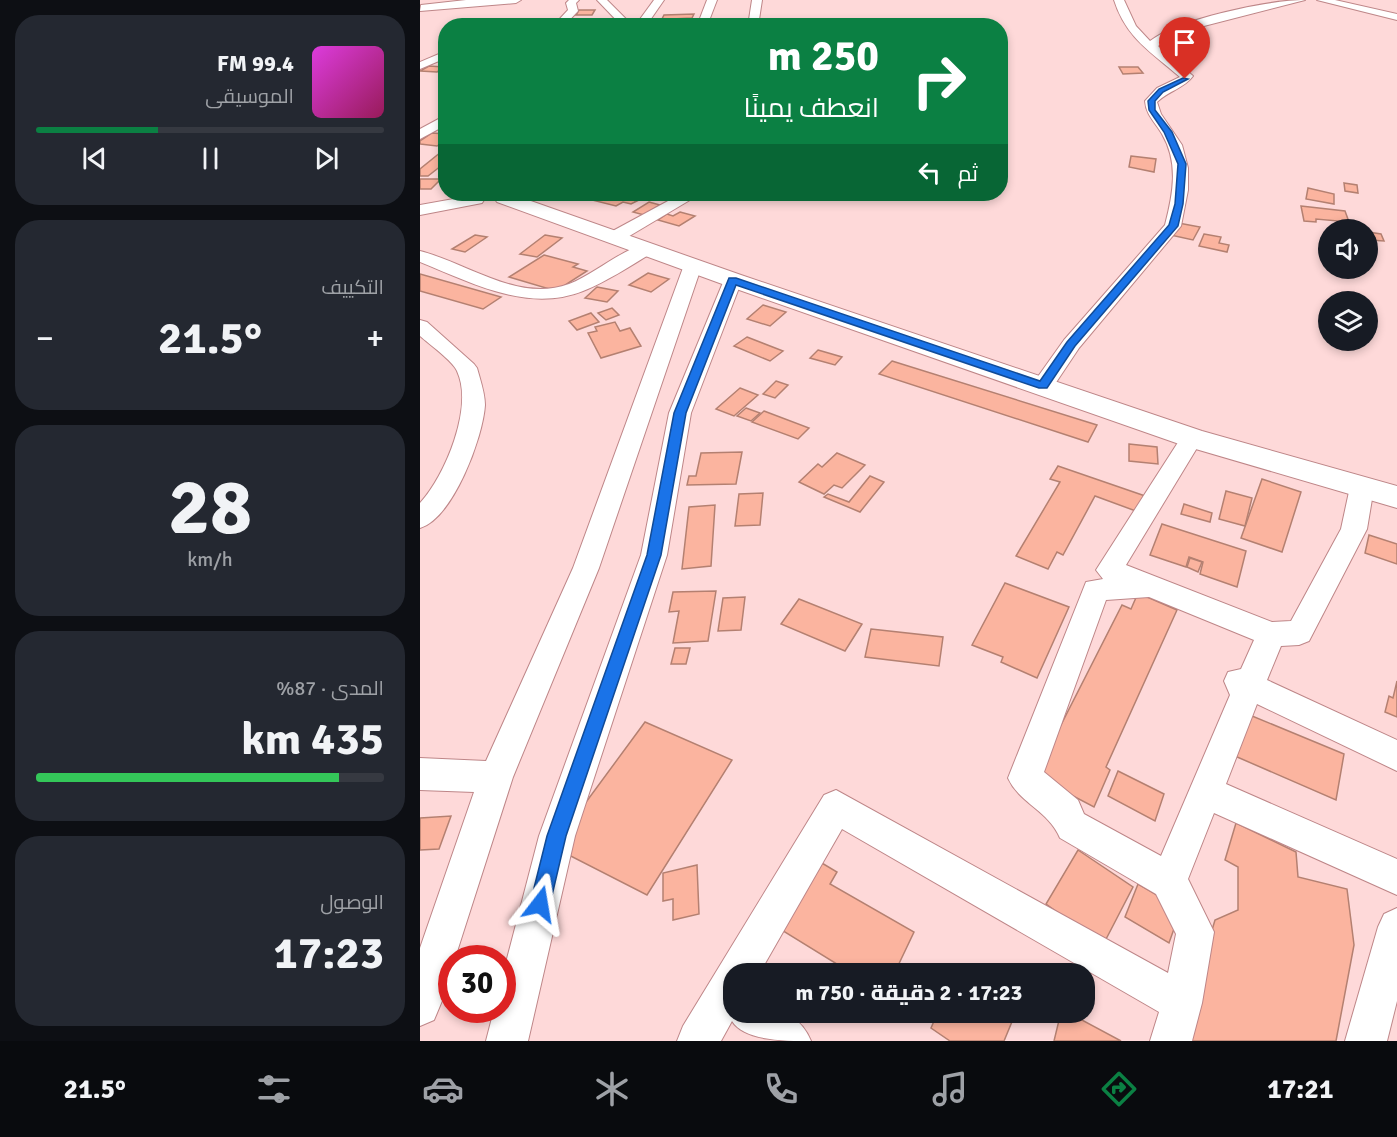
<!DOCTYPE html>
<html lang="ar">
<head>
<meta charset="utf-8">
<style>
  body { margin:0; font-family:Signika,Cairo,sans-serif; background:#242831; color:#f1f3f6; direction:rtl; height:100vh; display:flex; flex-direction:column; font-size:22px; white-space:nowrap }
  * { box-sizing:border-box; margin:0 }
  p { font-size:20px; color:#9ea1a6 }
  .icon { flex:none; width:33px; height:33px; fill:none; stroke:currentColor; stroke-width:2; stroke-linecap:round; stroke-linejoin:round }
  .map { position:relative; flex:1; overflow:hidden; direction:ltr }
  .drawer { display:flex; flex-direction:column; gap:15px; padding:15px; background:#0d0f14; width:420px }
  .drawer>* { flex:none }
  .top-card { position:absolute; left:18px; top:18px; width:570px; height:183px; border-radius:24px; box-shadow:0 3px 9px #0003; direction:rtl; background:#0b8043; color:#fff; overflow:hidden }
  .tools { position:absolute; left:898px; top:219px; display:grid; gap:12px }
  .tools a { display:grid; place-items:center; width:60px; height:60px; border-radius:50%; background:#171b24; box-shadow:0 3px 9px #0003; font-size:30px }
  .speed { position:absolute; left:18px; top:945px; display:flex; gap:12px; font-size:30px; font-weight:700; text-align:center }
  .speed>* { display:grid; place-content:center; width:78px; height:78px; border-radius:50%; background:#171b24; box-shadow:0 3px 9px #0003; line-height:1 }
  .speed .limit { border:9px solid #d22; background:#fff; color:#111 }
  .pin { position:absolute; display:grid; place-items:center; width:51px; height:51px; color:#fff; margin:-62px -26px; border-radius:50% 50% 50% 0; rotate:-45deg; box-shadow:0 0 6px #0007 }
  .pin .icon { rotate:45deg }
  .me { position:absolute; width:66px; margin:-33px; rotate:14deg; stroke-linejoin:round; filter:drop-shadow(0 0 4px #0008) }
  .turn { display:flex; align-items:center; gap:21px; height:126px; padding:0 30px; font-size:27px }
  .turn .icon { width:78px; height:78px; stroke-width:2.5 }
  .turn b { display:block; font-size:42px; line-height:51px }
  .then { display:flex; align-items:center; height:57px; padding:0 30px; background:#0003; gap:12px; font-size:22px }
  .big { font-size:45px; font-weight:800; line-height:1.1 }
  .drawer .widget { flex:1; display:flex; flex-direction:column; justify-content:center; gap:9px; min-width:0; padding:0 21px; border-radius:24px; background:#242831 }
  .drawer .dial { align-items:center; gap:0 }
  .dial b { font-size:78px; line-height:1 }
  .song { display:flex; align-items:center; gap:18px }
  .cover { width:72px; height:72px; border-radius:9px; background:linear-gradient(135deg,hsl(300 70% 55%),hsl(330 70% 35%)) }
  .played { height:6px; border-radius:3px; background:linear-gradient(90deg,#0b8043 35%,#363941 35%) }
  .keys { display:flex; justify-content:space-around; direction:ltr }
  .heat { display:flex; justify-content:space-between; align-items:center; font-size:33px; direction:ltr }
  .charge { height:9px; border-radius:4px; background:linear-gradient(90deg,#34c759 87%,#363941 0) }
  .trip { position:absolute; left:303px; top:963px; width:372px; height:60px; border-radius:24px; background:#171b24; box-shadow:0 3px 9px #0003; font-weight:800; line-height:60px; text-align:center; direction:rtl }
  .tabs { display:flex; height:96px; justify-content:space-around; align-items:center; background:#090b0e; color:#9ea1a6 }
  .tabs .icon { width:42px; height:42px }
  .tabs .current { color:#0b8043 }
  .tabs b { font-size:27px; color:#f1f3f6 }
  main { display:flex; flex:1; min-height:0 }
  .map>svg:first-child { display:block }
  .building { fill:#fbb49f; stroke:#b48071; stroke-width:1.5 }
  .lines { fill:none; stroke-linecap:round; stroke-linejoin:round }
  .minor-casing { stroke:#be8688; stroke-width:2 }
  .tertiary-casing { stroke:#be8688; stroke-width:2 }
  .minor { fill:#fff; fill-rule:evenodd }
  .tertiary { fill:#fff; fill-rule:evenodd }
  .route { fill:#1a73e8; stroke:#114b97; stroke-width:1.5 }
</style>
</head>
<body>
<main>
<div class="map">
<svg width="977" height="1041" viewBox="0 0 977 1041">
  <rect width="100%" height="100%" fill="#fed9d9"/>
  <!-- building -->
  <g class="building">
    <path d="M159,10H175L172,15H156Z"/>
    <path d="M274,14L272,18L252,19L251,22L240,23L244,15Z"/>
    <path d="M85,21L96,22L89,26H60L68,22Z"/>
    <path d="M9,66L25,67L17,72L0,71Z"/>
    <path d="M699,67H718L723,73L703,74Z"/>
    <path d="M12,133L26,134V140L17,146L0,144V141Z"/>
    <path d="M21,152L26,153V162L8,176H0V169Z"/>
    <path d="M711,156L736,159L734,172L709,167Z"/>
    <path d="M0,179H21L11,189H0Z"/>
    <path d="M924,183L937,185L938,193L925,191Z"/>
    <path d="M888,188L914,194V204L886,199Z"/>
    <path d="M181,194H209L214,195L208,199L217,201L211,204L203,202L196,206L172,200Z"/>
    <path d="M229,202L240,205L224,215L213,212Z"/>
    <path d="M881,206L925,211L929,222L896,219V222L884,221Z"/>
    <path d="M260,212L275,216L259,226L238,220L247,214L253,216Z"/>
    <path d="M753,222L780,227L773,240L746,234Z"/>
    <path d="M948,232L961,234L964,241L949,240Z"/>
    <path d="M784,234L801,237L799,243L809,245L807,252L779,246Z"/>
    <path d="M55,235L67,237L45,252L32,249Z"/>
    <path d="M125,235L142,238L117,257L100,254Z"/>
    <path d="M124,255L158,264L153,267L167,271L136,291L89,277Z"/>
    <path d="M228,273L249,279L231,292L209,285Z"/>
    <path d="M0,274L81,297L63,309L0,291Z"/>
    <path d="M177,287L198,291L187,302L165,298Z"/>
    <path d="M343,305L366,312L350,326L327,319Z"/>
    <path d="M192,308L199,315L186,320L178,313Z"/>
    <path d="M171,313L179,322L157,330L149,321Z"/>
    <path d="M195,322L200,331L210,328L221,346L181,358L168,333L177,331L175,327Z"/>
    <path d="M327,337L363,351L350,361L314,346Z"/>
    <path d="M398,350L422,357L415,365L390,358Z"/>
    <path d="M472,361L677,425L668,442L459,374Z"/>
    <path d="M356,381L368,385L355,398L343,394Z"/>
    <path d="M320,388L338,395L314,416L296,409Z"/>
    <path d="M326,408L340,413L331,421L317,416Z"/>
    <path d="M344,411L389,428L378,439L332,422Z"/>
    <path d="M709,444L737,447L738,464L709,461Z"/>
    <path d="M322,452L316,484L267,485L269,476H276L281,453Z"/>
    <path d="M417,453L445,465L422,488L414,485L404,494L379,482L398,464L402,467Z"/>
    <path d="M638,466L731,498L724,514L675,496L643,555L637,552L628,569L596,556L640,482L630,479Z"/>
    <path d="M450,476L464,482L440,512L404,497L408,494L429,502Z"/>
    <path d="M842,479L881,492L862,552L821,538Z"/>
    <path d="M806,491L832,498L825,526L799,519Z"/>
    <path d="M343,493L340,525L315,526L319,494Z"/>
    <path d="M764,504L792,513L790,522L761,514Z"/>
    <path d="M295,505L291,566L262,569L269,507Z"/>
    <path d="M742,524L826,551L817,587L780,574L783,562L769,557L766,567L730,555Z"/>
    <path d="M949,535L977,544V564L945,553Z"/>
    <path d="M770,558L782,562L778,572L767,567Z"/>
    <path d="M585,583L649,607L617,678L581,662L583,657L552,645Z"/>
    <path d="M296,591L288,641L253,643L259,611L249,612L253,592Z"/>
    <path d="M718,593L757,610L686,767L690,770L674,807L615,776L702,605L711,609Z"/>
    <path d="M325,597L321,630L298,631L303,598Z"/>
    <path d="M379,599L442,624L425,651L361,624Z"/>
    <path d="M451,629L523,637L519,666L445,657Z"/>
    <path d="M255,648H270L266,664H251Z"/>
    <path d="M977,681V717L965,712L969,696L973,698Z"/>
    <path d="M820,711L924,754L916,800L808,753Z"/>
    <path d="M225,722L312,760L227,895L133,847Z"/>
    <path d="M698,771L744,794L735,821L688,796Z"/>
    <path d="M31,816L19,849L0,850V818Z"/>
    <path d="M816,823L876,852L878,877L927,889L934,945L916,1041H759L795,920L818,910V867L805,860Z"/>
    <path d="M375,847L417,872L410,884L494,932L475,972L477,974H433L334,913Z"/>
    <path d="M658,850L713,887L683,945L626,904Z"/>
    <path d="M277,865L279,914L253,920V899L243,901V873Z"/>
    <path d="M718,884L761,909L749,943L705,917Z"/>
    <path d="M518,1012H596L584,1041H530L511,1028Z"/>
    <path d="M641,1012H647L701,1041H634Z"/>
  </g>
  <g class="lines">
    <defs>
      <g id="minor">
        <path d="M46,0H101L96,3L0,11L1,5Z"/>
        <path d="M149,0H159L156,3L158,11L144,26H133L148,10L146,3Z"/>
        <path d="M177,0H187L213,26H202Z"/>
        <path d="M234,0H244L226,26H215Z"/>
        <path d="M287,0H297L287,26H277Z"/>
        <path d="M332,0H342L338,26H328Z"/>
        <path d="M694,0H704L716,26L730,41C759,19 848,0 885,0L780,27L759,34L738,46L773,76C765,88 748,91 737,102L741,114L762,145L768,168V190L761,226L659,348L631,390L623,392L615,390L612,385L644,340L745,225C753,194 759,163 742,134C735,122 726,115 725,101L737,88L760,77C731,52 706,38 694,0Z"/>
        <path d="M897,0H915L977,14V20Z"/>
        <path d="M26,51V58L0,69V62Z"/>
        <path d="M26,115V125L0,139V129Z"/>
        <path d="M261,194H280L201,241H189L187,237L189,233Z"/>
        <path d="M56,195L64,200L62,203L0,215V205Z"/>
        <path d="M226,244L232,245L235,249L232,253C210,266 188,281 163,291C108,313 52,283 0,262V251C48,263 98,303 149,284C175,274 200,250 226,244Z"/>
        <path d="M273,260L279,261L282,265L179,568L93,777L35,958H32C32,980 22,1001 14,1020L0,1026V948L54,792L0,790V758L66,761L153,568L264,265L267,261Z"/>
        <path d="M313,275L319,276L322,280L271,413L247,555L155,836L108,1041H66L74,1010H82V978L119,836L221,555L249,413L304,280L307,276Z"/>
        <path d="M0,320L7,322L54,364L57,368C60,379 65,393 65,405C63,438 33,518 0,528V503C25,476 54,407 37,371C33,361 9,344 0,336Z"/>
        <path d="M772,430L780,433L783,438L706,565L852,622L871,621L921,529L930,487L933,481L942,478L951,481L954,487L947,529L889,641L879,645L861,646L847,680L977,740V771L837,704L806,784L977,859V895L794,813L768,879L794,932L782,1003L772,1041H730L739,1012L422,829L339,974H314V1012C347,1012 376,1005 391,1041C366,1041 324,1041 312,1021L301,1041H257L263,1026L404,795L416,790L748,973L756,934L736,894L640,838C628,810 600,804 588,778L666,582L683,579L676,570L764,433ZM729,597L834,640L821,669L808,672L804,681L810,695L741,856L664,814L658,800L624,772L686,600Z"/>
        <path d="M977,908V1001L967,1041H925L958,927L964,914Z"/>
      </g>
      <path id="tertiary" d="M79,194H91L321,275L782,431L977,486V508L762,445L305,285L77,202L74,198Z"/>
    </defs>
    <!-- minor casing -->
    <use href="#minor" class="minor-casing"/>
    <!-- tertiary casing -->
    <use href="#tertiary" class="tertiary-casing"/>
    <!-- minor -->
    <use href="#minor" class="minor"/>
    <!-- tertiary -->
    <use href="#tertiary" class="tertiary"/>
  </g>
  <!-- route -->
  <path class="route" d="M763,78L768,79L743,92L735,101V110L752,132L766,164L763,204L758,226L655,346L627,388H619L316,285L266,413L241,555L146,836L130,904L127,911L120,914L113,911L110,904L127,836L227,555L254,413L309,278H316L620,381L647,342L749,225L755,204L758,164L744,132L729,110L728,101L739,89Z"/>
</svg>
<div class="tools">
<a><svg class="icon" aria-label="sound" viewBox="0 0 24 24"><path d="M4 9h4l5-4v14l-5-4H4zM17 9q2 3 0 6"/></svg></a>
<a><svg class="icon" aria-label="layers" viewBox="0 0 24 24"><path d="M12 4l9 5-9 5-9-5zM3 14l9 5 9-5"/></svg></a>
</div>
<div class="speed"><div class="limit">30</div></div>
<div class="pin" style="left:765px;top:79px;background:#d93025"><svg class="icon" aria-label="arrive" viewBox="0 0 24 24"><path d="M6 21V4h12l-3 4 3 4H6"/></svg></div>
<svg class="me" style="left:120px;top:904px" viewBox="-20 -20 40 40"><path d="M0-17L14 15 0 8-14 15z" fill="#1a73e8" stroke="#fff" stroke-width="4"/></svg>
<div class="trip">17:23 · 2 دقيقة · 750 m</div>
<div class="top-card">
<div class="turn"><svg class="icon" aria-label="right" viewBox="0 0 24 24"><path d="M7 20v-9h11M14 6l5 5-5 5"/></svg><div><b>250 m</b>انعطف يمينًا</div></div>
<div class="then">ثم<svg class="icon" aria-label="left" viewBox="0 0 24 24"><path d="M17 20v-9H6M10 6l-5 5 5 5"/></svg></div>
</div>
</div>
<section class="drawer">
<div class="widget">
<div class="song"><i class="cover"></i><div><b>99.4 FM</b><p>الموسيقى</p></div></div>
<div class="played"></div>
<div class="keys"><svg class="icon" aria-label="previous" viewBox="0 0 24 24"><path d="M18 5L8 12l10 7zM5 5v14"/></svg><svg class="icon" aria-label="pause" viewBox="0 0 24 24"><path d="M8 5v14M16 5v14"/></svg><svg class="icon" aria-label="next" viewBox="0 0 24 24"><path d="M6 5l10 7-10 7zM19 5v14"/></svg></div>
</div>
<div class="widget"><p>التكييف</p>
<div class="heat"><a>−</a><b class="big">21.5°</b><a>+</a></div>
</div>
<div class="widget dial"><b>28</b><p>km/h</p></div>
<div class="widget"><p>المدى · 87%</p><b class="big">435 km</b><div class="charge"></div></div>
<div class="widget"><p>الوصول</p><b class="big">17:23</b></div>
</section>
</main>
<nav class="tabs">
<b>17:21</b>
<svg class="icon current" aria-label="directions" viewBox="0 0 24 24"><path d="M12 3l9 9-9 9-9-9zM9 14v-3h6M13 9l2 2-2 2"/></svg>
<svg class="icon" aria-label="music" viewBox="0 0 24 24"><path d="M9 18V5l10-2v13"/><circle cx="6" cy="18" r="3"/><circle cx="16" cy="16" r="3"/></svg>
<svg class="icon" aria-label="phone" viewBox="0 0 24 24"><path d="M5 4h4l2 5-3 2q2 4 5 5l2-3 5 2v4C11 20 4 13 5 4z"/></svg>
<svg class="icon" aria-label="climate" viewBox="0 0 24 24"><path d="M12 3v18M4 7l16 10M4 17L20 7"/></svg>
<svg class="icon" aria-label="car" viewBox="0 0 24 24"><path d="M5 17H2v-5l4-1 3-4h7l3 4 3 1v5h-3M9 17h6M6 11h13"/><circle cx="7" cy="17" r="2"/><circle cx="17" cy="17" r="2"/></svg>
<svg class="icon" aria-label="filters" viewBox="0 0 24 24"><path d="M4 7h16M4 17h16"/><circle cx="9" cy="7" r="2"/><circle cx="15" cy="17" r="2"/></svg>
<b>21.5°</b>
</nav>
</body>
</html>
